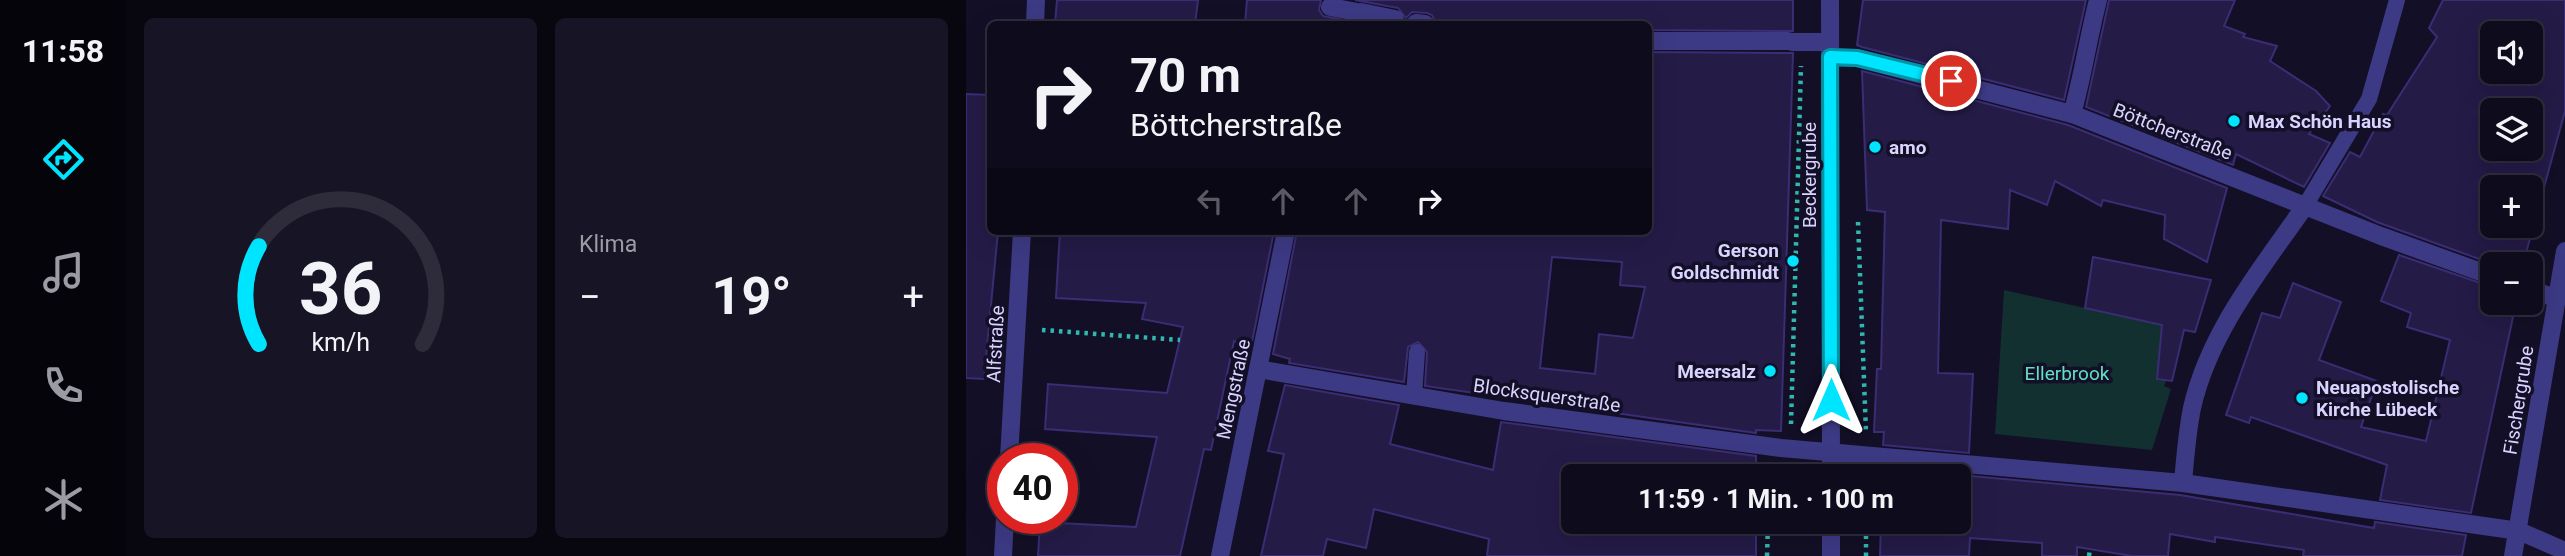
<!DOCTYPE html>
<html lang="de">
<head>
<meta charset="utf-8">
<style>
  body { margin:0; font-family:Roboto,sans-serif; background:#171425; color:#f1f3f6; height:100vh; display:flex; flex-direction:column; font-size:26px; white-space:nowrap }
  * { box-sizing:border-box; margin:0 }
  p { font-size:23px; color:#9b9ba3 }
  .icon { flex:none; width:38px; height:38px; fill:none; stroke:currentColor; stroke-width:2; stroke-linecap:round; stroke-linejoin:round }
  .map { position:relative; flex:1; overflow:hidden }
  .side { display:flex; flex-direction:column; gap:18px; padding:18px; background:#08060f; width:840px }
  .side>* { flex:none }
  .guide { position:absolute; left:21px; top:21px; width:665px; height:214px; border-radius:10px; box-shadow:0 7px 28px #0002,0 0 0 2px #2e2b3b; background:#0e0b1c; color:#f1f3f6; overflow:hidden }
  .tools { position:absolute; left:1514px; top:21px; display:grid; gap:14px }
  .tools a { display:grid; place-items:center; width:63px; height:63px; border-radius:10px; background:#0e0b1c; box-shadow:0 7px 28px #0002,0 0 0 2px #2e2b3b; font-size:35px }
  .speed { position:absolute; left:21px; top:443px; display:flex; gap:14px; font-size:35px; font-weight:700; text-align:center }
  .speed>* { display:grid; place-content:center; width:91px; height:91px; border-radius:50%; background:#0e0b1c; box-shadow:0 7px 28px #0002,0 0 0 2px #2e2b3b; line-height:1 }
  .speed .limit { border:10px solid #d22; background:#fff; color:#111 }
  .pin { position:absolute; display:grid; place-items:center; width:60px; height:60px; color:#fff; margin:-30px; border:4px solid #fff; border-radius:50%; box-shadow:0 2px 7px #0007 }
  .me { position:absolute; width:77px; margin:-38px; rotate:0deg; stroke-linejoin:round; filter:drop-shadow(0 0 5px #0008) }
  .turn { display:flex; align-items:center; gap:24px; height:147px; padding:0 28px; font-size:32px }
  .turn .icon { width:91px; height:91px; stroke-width:2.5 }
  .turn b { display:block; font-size:49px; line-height:60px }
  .lanes { display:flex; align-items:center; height:66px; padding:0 28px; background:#0003; justify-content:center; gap:35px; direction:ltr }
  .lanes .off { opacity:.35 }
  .big { font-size:52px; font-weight:700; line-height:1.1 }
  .side .card { flex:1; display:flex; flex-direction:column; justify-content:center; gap:10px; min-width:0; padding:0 24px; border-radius:10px; background:#171425 }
  .side .dial { align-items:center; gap:0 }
  .dial svg { height:182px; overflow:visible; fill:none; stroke:#2e2b3b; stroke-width:7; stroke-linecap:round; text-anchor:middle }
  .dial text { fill:#f1f3f6; stroke:none }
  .heat { display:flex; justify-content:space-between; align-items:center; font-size:38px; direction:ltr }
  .side .tiles { flex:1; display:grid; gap:18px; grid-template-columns:repeat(2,1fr) }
  .trip { position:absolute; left:595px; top:464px; width:410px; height:70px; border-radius:10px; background:#0e0b1c; box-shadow:0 7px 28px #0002,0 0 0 2px #2e2b3b; font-weight:700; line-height:70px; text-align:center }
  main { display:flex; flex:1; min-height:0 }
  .dock { display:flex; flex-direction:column; width:126px; justify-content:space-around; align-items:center; background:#06040b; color:#9b9ba3 }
  .dock .icon { width:49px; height:49px }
  .dock .current { color:#00e5ff }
  .dock b { font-size:32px; color:#f1f3f6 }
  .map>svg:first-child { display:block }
  .green { fill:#12302f }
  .building { fill:#241b47; stroke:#3b2d73; stroke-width:2; fill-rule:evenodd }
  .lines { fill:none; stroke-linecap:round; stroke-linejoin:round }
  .path { stroke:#2fb8b0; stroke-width:4.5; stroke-dasharray:3.5 5; stroke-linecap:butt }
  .service { stroke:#3d3a85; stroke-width:16 }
  .minor { stroke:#3d3a85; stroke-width:18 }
  .tertiary { stroke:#3d3a85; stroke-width:18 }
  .route-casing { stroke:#0095a6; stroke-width:18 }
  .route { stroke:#00e5ff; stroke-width:12 }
  .poi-dot { fill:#00e5ff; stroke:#130f26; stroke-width:2.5 }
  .labels { text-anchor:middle; stroke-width:7; stroke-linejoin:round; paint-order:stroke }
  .poi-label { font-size:19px; font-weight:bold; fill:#d9d4ff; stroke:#130f26; text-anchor:start }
  .street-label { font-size:19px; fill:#d9d4ff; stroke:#130f26 }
  .park-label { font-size:19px; fill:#5fe0c0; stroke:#130f26 }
</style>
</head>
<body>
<main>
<nav class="dock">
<b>11:58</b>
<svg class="icon current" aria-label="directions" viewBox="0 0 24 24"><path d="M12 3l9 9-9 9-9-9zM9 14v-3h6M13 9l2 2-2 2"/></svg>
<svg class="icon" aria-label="music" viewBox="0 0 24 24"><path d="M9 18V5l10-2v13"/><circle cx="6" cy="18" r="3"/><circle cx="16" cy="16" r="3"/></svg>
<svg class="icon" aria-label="phone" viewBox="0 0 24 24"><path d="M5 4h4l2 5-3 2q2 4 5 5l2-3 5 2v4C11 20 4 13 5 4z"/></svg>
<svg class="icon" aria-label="climate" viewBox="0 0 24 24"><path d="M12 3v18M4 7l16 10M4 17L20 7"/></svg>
</nav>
<section class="side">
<div class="tiles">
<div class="card dial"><svg viewBox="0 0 100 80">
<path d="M14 69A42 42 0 1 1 86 69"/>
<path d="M14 69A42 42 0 0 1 14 26" stroke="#00e5ff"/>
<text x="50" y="56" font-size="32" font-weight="700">36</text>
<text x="50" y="72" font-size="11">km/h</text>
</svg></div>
<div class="card"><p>Klima</p>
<div class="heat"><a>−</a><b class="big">19°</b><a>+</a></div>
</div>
</div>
</section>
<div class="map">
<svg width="1599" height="556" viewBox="0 0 1599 556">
  <rect width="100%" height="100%" fill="#130f26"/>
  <!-- green -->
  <path class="green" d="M1038,290L1196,325L1195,341L1215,345L1198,386L1205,389L1186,450L1029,434Z"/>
  <!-- building -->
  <g class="building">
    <path d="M91,0H232L229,24H89Z"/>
    <path d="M281,0H355L353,10L357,16L399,24H279Z"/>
    <path d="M389,0H827V31L682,30V24H470L466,15L461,13L446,12L440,18L432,8Z"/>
    <path d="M897,0H1120L1098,100L896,47L891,45Z"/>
    <path d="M1143,0H1269L1258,26L1279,34L1277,37L1311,46L1304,61L1350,91L1364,106L1343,134L1364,143L1338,187L1270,154L1267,165L1120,107Z"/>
    <path d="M1477,0H1599V111L1557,264H1527L1411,222L1357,196L1384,152L1394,157L1417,114L1421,115L1471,37L1463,28ZM1526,33H1564V72H1526ZM1526,110H1564V149H1526ZM1526,187H1564V226H1526Z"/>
    <path d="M682,52L827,53L815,431L790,430V433L459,386L461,352L452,342L442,347L438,382L323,363L324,359L307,354L331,231H682ZM586,257L656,262L654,285L679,287L667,338L633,334L629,374L574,368Z"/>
    <path d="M896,71L1102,125L1261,188L1241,262L1198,239L1199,215L1137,200L1135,206L1089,181L1081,205L1044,190L1042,229L975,220L972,373L1007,374L1003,453L917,445L918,432H908L911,369H915L919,212L901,210Z"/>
    <path d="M0,94L24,95V231H32L18,379L0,378Z"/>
    <path d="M94,231H308L285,347L268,341L245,450L238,449L214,556H72L74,522L170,527L191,437L79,429L82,384L201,393L217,327L176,319L180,303L90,298Z"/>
    <path d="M1433,255L1526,287V303H1550L1505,513L1414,500L1421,465L1285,417L1283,423L1260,415L1296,313L1314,318L1327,283L1375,302L1353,360L1411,381L1395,427L1460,441L1484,340L1441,327L1445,313L1415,301Z"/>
    <path d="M1127,257L1245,280L1229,332L1218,330L1206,381L1191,379L1196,325L1119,308Z"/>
    <path d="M319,385L433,405L424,444L527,470L535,422L790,456V476H607V522H790V556H521L523,539L408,509L400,548L361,539L357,556H295L318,454L302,451Z"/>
    <path d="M917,468L1214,495L1408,528L1409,522L1500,535L1496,556H1337L1338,550L1249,537V542L1204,534L1202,556H1166L1111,547V556H1076V543L1004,538L1003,556H914L915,522H992V476H916Z"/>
  </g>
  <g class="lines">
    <!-- path -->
    <g class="path">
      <path d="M892,222L900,433"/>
      <path d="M76,330L214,340"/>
      <path d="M825,424L835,66"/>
      <path d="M801,556L802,522"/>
      <path d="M900,556V522"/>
      <path d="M1123,556L1124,548"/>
    </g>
    <!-- service -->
    <g class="service">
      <path d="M1339,206L1403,99L1431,0"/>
      <path d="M448,396L451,352"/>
    </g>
    <!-- minor -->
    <g class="minor">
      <path d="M364,7L391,12"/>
      <path d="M395,12L429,19"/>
      <path d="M450,23L459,24"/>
      <path d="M69,24L70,0"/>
      <path d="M682,41H764"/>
      <path d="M765,41H822"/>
      <path d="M826,42H864"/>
      <path d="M864,57L891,58L1106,114L1415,236L1526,276"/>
      <path d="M1106,114C1117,76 1122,38 1132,0"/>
      <path d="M1564,289L1589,298"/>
      <path d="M292,369L538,411L815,448L1217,483L1553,531L1599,551"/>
      <path d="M43,458L56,231"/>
      <path d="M1217,483C1219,458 1221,433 1226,408C1243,332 1295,269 1339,206"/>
      <path d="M37,556L39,518"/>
      <path d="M254,556L320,231"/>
      <path d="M1547,556L1599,251"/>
    </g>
    <!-- tertiary -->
    <g class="tertiary">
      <path d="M864,0L865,476"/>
      <path d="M865,522V556"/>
    </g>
  </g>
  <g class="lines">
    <defs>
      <path id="route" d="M865,400L864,57L891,58L985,81"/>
    </defs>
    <!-- route casing -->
    <use href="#route" class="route-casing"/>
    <!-- route -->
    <use href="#route" class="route"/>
  </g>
  <!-- markers -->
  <g class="poi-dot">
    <circle cx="1268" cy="121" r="7"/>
    <circle cx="909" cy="147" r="7"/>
    <circle cx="827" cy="261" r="7"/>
    <circle cx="804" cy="371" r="7"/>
    <circle cx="1336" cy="398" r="7"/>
  </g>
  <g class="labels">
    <!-- poi labels -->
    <g class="poi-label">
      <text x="1282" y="128">Max Schön Haus</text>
      <text x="923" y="154">amo</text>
      <text x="813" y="257" text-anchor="end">Gerson<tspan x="813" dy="22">Goldschmidt</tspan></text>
      <text x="790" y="378" text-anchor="end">Meersalz</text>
      <text x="1350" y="394">Neuapostolische<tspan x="1350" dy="22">Kirche Lübeck</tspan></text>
    </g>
    <!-- street labels -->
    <g class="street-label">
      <text transform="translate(1207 131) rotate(21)" y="7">Böttcherstraße</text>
      <text transform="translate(843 175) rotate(-90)" y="7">Beckergrube</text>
      <text transform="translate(29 344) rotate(-87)" y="7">Alfstraße</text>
      <text transform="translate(267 389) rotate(-78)" y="7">Mengstraße</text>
      <text transform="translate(581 395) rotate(8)" y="7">Blocksquerstraße</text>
      <text transform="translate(1552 400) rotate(-81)" y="7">Fischergrube</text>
    </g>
    <!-- park labels -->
    <g class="park-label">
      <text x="1101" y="380">Ellerbrook</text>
    </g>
  </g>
</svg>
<div class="tools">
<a><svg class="icon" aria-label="sound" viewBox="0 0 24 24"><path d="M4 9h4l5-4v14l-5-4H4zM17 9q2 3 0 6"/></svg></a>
<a><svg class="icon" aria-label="layers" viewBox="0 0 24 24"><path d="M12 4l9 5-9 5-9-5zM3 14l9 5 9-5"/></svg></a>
<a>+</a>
<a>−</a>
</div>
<div class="speed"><div class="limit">40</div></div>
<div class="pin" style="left:985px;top:81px;background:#d93025"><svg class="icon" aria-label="arrive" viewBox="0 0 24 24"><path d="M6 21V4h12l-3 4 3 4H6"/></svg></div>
<svg class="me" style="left:865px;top:400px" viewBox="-20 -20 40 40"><path d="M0-17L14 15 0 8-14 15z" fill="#00e5ff" stroke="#fff" stroke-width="4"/></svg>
<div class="trip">11:59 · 1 Min. · 100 m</div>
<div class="guide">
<div class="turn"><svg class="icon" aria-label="right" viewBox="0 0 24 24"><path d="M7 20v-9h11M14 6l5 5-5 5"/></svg><div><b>70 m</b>Böttcherstraße</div></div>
<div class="lanes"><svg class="icon off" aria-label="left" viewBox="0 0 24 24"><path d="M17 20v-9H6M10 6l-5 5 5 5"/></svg><svg class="icon off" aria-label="ahead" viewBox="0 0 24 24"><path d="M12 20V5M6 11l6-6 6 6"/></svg><svg class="icon off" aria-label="ahead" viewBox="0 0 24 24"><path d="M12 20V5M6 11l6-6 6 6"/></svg><svg class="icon" aria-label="right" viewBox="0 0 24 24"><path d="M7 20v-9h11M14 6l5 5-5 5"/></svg></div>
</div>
</div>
</main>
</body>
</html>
